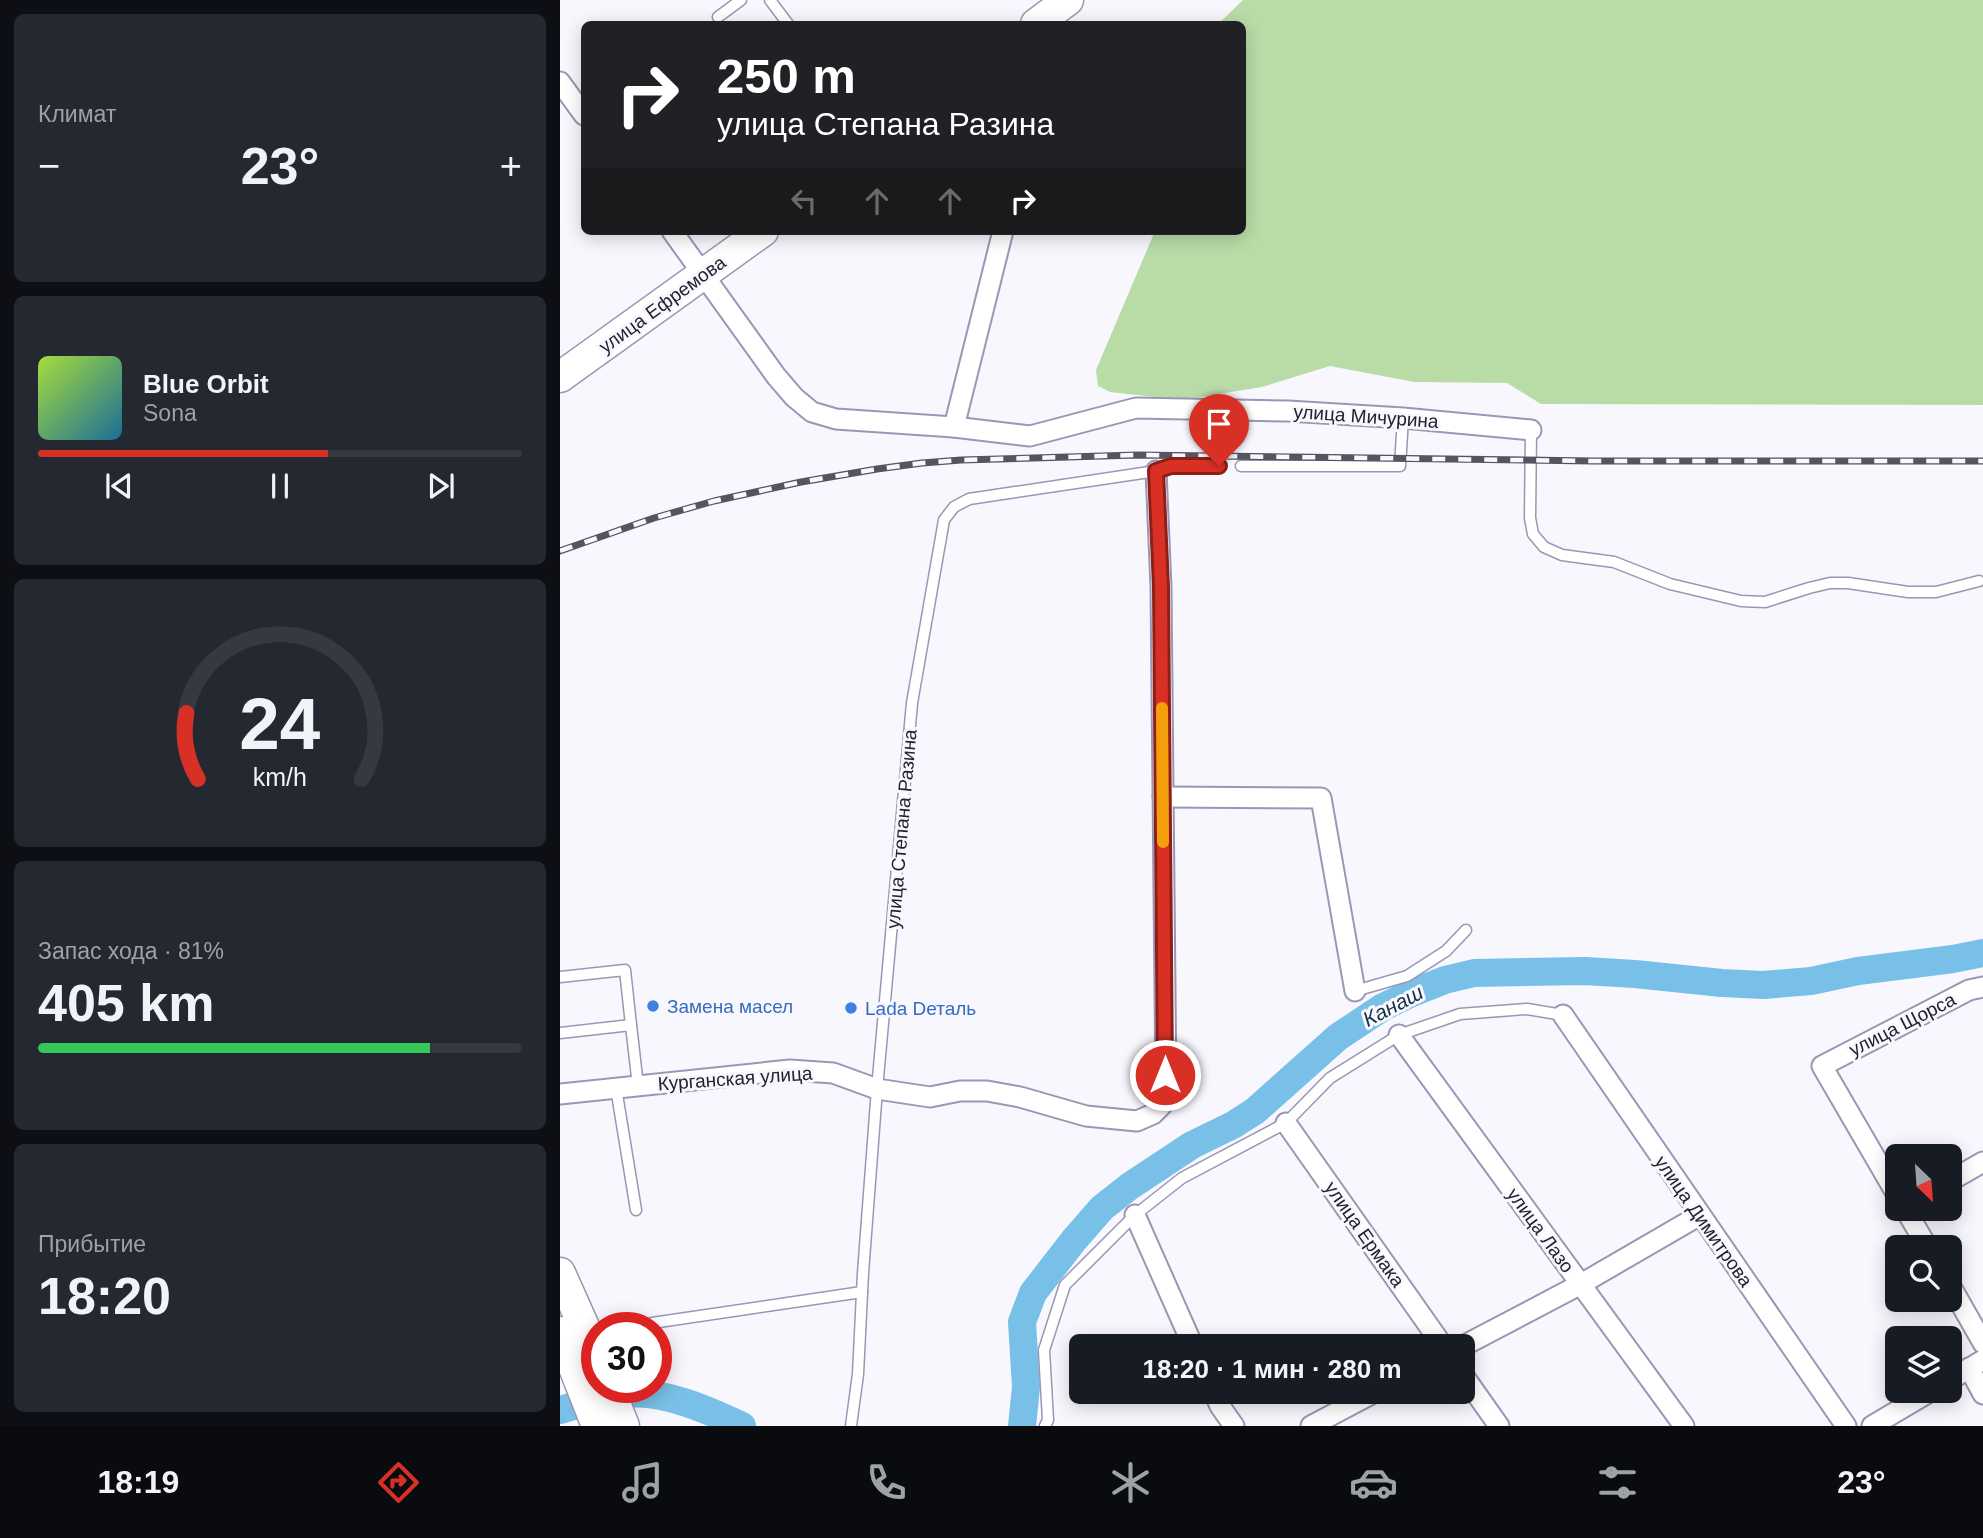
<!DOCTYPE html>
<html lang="ru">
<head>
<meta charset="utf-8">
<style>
  body { margin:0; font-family:Helvetica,sans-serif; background:#242831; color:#f1f3f6; height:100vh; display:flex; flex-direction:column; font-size:26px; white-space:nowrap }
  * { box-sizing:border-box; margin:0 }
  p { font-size:23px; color:#9ea1a6 }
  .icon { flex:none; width:38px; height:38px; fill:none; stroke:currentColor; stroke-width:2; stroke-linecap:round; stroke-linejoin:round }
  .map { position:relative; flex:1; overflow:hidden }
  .drawer { display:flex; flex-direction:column; gap:14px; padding:14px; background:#0d0f14; width:560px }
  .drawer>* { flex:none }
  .guide { position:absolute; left:21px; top:21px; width:665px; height:214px; border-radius:10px; box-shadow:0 4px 18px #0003; background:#202124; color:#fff; overflow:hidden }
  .needle { width:46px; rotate:155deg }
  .tools { position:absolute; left:1325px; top:1144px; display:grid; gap:14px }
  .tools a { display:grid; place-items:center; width:77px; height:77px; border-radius:10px; background:#171b24; box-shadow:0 4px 18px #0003; font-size:35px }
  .speed { position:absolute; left:21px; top:1312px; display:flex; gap:14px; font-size:35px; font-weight:700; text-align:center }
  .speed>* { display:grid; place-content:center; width:91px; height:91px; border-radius:50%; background:#171b24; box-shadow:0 4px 18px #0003; line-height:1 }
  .speed .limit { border:10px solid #d22; background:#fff; color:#111 }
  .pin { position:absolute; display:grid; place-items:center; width:60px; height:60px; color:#fff; margin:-72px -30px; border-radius:50% 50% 50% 0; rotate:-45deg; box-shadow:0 0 7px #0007 }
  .pin .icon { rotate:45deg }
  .me { position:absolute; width:77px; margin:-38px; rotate:0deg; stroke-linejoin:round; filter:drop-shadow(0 0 5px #0008) }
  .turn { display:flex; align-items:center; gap:24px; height:147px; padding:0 21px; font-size:32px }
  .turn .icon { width:91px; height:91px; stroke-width:2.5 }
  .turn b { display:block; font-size:49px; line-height:60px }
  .lanes { display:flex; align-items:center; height:66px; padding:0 21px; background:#0003; justify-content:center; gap:35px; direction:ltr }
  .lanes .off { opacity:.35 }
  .big { font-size:52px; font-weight:600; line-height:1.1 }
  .drawer .tile { flex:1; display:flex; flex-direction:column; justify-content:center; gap:10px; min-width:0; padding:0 24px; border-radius:10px; background:#242831 }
  .drawer .dial { align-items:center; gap:0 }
  .dial svg { height:182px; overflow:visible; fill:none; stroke:#363941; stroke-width:7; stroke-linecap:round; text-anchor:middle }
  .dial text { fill:#f1f3f6; stroke:none }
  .song { display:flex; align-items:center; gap:21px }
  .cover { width:84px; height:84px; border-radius:10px; background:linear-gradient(135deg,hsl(80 70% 55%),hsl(200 70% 35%)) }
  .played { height:7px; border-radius:4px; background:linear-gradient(90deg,#d93025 60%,#363941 60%) }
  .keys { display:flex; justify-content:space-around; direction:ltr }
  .heat { display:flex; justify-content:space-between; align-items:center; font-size:38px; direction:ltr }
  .charge { height:10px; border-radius:5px; background:linear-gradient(90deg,#34c759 81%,#363941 0) }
  .trip { position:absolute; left:509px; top:1334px; width:406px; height:70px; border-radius:10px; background:#171b24; box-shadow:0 4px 18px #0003; font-weight:600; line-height:70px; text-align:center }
  .menu { display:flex; height:112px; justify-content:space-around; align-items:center; background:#090b0e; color:#9ea1a6 }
  .menu .icon { width:49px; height:49px }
  .menu .active { color:#d93025 }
  .menu b { font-size:32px; color:#f1f3f6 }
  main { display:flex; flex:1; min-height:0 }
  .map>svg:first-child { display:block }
  .green { fill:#b9dca7 }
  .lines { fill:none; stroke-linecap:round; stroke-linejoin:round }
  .river { stroke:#78c0e7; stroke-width:28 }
  .service-casing { stroke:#9a96b5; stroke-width:13 }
  .minor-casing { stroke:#9a96b5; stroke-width:23 }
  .primary-casing { stroke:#9a96b5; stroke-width:33 }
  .service { stroke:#fff; stroke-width:10 }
  .minor { stroke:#fff; stroke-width:19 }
  .primary { stroke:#fff; stroke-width:30 }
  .rail-casing { stroke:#565460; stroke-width:7 }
  .rail { stroke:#f8f7fe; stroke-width:4.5; stroke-dasharray:13; stroke-linecap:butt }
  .route-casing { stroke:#8d1f18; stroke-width:18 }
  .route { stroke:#d93025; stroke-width:12 }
  .slow { stroke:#f59e0b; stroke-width:12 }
  .shop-dot { fill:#3f7fe0; stroke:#f8f7fe; stroke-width:2.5 }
  .labels { text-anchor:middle; stroke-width:6; stroke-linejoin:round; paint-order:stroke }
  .street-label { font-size:19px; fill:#24222f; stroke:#f8f7fe }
  .shop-label { font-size:19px; fill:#366cbe; stroke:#f8f7fe; text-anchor:start }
  .water-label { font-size:21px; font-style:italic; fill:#113343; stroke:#f8f7fe }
</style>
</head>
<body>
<main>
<section class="drawer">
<div class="tile"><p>Климат</p>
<div class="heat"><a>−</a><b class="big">23°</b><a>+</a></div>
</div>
<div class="tile">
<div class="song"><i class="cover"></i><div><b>Blue Orbit</b><p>Sona</p></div></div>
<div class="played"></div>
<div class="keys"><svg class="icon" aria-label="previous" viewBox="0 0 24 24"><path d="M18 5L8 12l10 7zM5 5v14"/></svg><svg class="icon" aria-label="pause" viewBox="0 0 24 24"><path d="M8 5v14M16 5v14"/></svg><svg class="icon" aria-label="next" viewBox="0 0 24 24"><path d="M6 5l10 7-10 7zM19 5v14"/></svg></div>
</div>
<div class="tile dial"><svg viewBox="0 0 100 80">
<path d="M14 69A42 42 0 1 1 86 69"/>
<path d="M14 69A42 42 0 0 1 9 40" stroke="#d93025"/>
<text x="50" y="56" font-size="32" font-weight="700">24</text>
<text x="50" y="72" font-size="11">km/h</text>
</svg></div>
<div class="tile"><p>Запас хода · 81%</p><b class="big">405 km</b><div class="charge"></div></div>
<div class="tile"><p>Прибытие</p><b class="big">18:20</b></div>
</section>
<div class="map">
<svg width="1423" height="1426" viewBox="0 0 1423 1426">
  <rect width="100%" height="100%" fill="#f8f7fe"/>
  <!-- green -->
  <path class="green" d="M683,0H1423V405L981,404L947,383L854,382L770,366L702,387L622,400L550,392L538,386L536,370L595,231H682V24H658Z"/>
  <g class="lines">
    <!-- river -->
    <g class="river">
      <path d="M0,1410C22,1404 45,1396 68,1394C104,1390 150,1411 182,1426"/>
      <path d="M462,1426L466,1387L462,1322L473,1293L514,1240L542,1208L570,1186L632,1145L673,1125L695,1111L778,1037L823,1007L852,993L885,980L914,973L1025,971L1075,974L1162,983L1203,985L1251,981L1298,971L1393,959L1423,953"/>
    </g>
    <defs>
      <g id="service">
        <path d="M210,0L228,24"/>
        <path d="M158,17L181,0"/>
        <path d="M971,430L970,518L973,534L984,547L1002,555L1054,562L1110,584L1181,601L1205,602L1249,588L1270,583H1288L1348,592H1376L1419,581"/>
        <path d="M681,466H840L843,418"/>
        <path d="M0,977L65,970L71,1025"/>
        <path d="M795,991L847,976L886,951L906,930"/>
        <path d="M0,1033L71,1025L78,1086"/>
        <path d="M56,1088L76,1210"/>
        <path d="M92,1323L302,1292"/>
        <path d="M291,1426L298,1374L303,1273L317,1089L352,703L384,520L394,507L409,499L596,471L611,466H659"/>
        <path d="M485,1426L488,1420L484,1350L505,1285L575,1215L622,1178L726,1123L770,1078L839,1035L900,1014L967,1009L1003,1015"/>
      </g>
      <g id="minor">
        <path d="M0,82L24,115"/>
        <path d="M112,231L216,376L234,397L252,412L276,419L394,427L470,436L576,408L728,411L843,418L971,430"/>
        <path d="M394,427L443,231"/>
        <path d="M603,797L761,798L795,991"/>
        <path d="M1003,1015L1286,1426"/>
        <path d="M839,1035L1124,1426"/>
        <path d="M0,1094L230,1070L273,1073L317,1089L370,1097L400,1091H427L460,1097L526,1116L577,1121L593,1114L602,1105L606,1091L601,587L596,471"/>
        <path d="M726,1123L883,1346"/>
        <path d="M1390,1181L1423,1162"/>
        <path d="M1337,1195L1262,1066L1409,990L1423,987"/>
        <path d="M1345,1209L1368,1248"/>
        <path d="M575,1215L633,1346"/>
        <path d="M1390,1285L1423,1343"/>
        <path d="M903,1346L1021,1284L1140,1215"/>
        <path d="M1409,1368L1423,1394"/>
        <path d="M903,1375L939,1426"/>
        <path d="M1390,1380L1423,1360"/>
        <path d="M653,1391L660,1406L674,1426"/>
        <path d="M751,1426L817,1391"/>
        <path d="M1312,1426L1371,1391"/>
      </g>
      <g id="primary">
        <path d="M476,24L508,0"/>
        <path d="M0,377L203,231"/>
        <path d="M0,1273L37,1356"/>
        <path d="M0,1332L37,1426"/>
        <path d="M49,1388L64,1426"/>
      </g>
    </defs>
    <!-- service casing -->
    <use href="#service" class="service-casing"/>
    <!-- minor casing -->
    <use href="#minor" class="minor-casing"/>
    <!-- primary casing -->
    <use href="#primary" class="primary-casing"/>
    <!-- service -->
    <use href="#service" class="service"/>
    <!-- minor -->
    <use href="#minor" class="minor"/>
    <!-- primary -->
    <use href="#primary" class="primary"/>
    <defs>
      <path id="rail" d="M0,551L94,518L154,501L241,482L317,469L362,463L401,460L577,455L1034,461H1423"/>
    </defs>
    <!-- rail casing -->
    <use href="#rail" class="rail-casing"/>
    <!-- rail -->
    <use href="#rail" class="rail"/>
  </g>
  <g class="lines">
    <defs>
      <path id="route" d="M605,1075L601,587L596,471L611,466H659"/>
    </defs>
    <!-- route casing -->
    <use href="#route" class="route-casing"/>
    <!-- route -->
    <use href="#route" class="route"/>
    <!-- slow -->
    <path class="slow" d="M602,708L603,842"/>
  </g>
  <!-- markers -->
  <g class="shop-dot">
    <circle cx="93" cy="1006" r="7"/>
    <circle cx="291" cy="1008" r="7"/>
  </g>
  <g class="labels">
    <!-- street labels -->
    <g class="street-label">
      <text transform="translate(102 304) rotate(-36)" y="7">улица Ефремова</text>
      <text transform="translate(806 416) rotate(4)" y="7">улица Мичурина</text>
      <text transform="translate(341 829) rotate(-85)" y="7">улица Степана Разина</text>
      <text transform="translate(1342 1024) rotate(-27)" y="7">улица Щорса</text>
      <text transform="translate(175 1078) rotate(-4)" y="7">Курганская улица</text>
      <text transform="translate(1144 1221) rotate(55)" y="7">улица Димитрова</text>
      <text transform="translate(981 1230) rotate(54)" y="7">улица Лазо</text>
      <text transform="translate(805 1234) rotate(55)" y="7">улица Ермака</text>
    </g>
    <!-- shop labels -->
    <g class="shop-label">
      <text x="107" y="1013">Замена масел</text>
      <text x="305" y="1015">Lada Dеталь</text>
    </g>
    <!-- water labels -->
    <g class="water-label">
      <text transform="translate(833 1006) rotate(-28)" y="7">Канаш</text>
    </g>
  </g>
</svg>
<div class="tools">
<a><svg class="needle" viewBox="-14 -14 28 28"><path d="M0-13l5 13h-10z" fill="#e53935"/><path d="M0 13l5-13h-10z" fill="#9ea1a6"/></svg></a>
<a><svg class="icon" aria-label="search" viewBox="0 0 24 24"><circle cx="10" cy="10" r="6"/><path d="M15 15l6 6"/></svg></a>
<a><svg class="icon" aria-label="layers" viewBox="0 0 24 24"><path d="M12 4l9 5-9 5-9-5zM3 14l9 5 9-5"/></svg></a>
</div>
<div class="speed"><div class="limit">30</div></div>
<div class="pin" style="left:659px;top:466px;background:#d93025"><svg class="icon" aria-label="arrive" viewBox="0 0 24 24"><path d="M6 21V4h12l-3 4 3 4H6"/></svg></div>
<svg class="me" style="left:605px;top:1075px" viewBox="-20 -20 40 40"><circle r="17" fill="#d93025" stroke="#fff" stroke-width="3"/><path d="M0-11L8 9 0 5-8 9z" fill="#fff"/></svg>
<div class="trip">18:20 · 1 мин · 280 m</div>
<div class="guide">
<div class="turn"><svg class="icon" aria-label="right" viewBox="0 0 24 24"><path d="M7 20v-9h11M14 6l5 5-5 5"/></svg><div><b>250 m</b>улица Степана Разина</div></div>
<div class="lanes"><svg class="icon off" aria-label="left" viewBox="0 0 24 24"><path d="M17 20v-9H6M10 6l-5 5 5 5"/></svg><svg class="icon off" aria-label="ahead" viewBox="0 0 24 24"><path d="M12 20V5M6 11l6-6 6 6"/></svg><svg class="icon off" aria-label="ahead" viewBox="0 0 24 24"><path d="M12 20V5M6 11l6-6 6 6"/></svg><svg class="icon" aria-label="right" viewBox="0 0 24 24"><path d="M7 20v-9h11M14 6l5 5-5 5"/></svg></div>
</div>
</div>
</main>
<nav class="menu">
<b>18:19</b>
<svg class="icon active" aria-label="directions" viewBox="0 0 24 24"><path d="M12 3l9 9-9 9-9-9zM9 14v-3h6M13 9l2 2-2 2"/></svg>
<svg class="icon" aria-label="music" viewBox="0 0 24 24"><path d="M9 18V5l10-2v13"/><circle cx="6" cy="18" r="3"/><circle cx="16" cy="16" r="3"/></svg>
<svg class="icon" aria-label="phone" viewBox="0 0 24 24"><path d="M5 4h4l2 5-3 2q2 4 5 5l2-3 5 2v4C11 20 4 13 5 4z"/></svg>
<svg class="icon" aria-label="climate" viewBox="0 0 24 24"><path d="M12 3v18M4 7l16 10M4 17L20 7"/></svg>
<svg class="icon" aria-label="car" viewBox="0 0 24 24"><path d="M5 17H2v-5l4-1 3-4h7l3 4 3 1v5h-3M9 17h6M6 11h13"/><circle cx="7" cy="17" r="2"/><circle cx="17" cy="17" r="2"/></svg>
<svg class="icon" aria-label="filters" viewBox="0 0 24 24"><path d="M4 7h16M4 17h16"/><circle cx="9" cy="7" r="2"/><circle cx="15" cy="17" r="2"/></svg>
<b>23°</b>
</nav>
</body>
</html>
